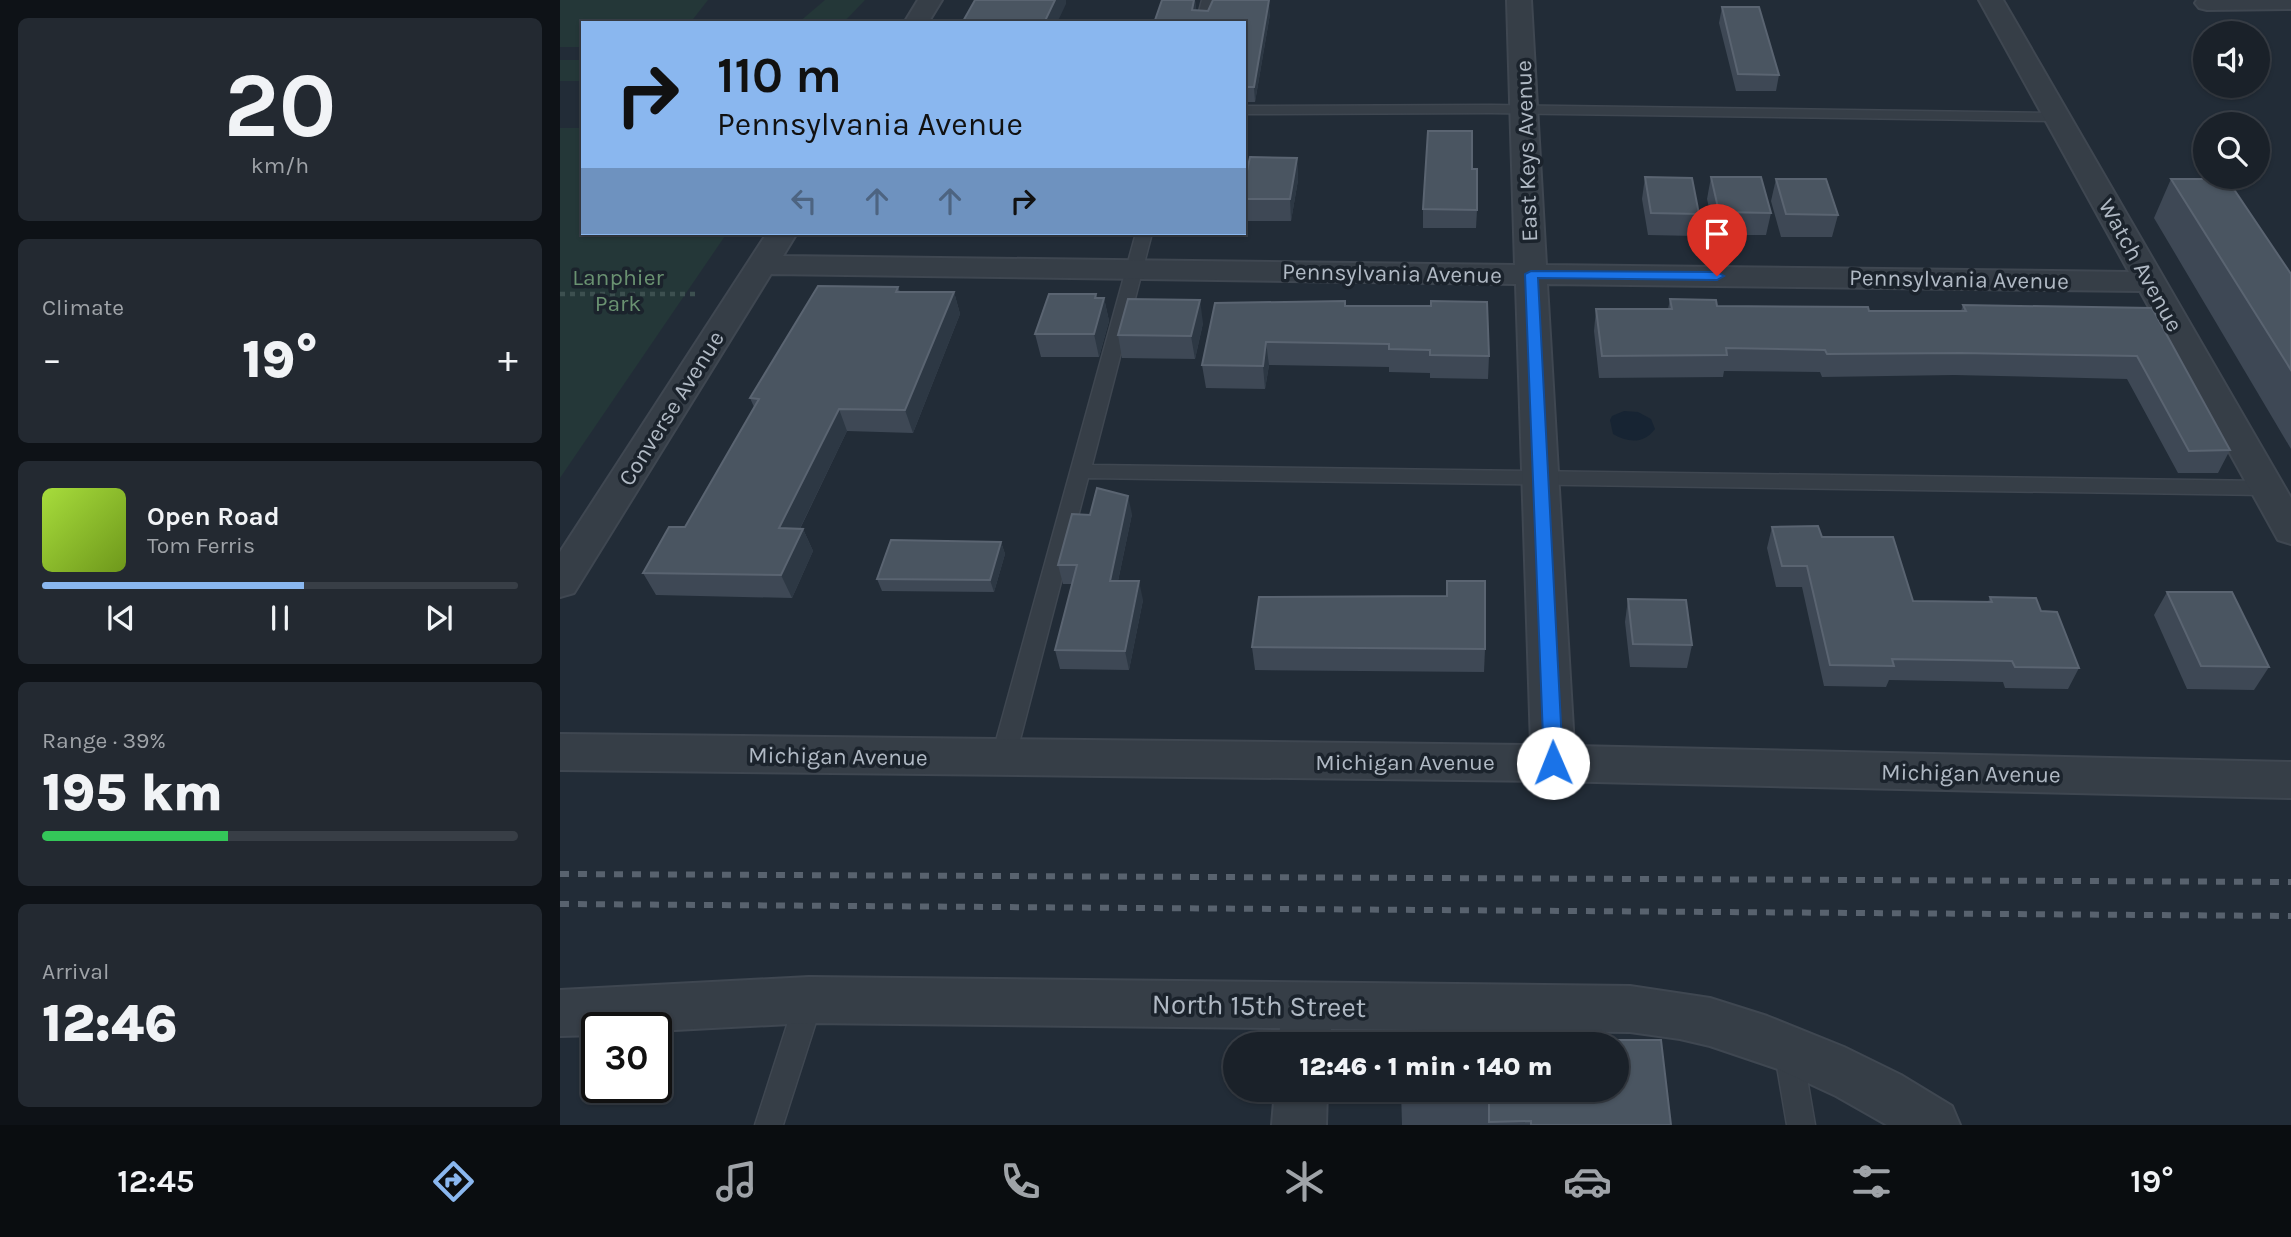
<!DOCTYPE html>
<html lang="en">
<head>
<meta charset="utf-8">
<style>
  body { margin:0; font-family:Karla,sans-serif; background:#232931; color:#f1f3f6; height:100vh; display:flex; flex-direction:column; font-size:26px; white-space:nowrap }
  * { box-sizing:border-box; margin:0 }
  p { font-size:23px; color:#9fa3a8 }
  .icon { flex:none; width:38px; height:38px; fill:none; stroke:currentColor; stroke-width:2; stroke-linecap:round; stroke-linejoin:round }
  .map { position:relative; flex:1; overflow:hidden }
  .panel { display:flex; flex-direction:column; gap:18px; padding:18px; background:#0e1217; width:560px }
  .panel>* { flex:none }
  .guide { position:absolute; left:21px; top:21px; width:665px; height:214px; border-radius:0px; box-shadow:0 2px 5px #0004,0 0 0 2px #383e46; background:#8ab7ef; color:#111; overflow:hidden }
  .tools { position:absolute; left:1633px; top:21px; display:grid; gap:14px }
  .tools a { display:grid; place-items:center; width:77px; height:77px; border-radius:50%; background:#1a2129; box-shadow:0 2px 5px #0004,0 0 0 2px #383e46; font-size:35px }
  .speed { position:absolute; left:21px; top:1012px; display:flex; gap:14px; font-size:35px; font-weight:700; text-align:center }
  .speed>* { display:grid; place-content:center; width:91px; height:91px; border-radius:50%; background:#1a2129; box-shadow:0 2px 5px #0004,0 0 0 2px #383e46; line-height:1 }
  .speed .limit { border:4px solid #111; border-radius:10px; background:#fff; color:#111 }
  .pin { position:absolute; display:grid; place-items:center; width:60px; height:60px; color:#fff; margin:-72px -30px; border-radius:50% 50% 50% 0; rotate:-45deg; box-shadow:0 0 7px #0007 }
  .pin .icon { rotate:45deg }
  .me { position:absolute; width:77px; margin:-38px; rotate:359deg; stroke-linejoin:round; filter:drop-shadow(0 0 5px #0008) }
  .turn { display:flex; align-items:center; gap:24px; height:147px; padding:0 21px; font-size:32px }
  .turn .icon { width:91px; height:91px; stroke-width:2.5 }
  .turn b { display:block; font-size:49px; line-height:60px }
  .lanes { display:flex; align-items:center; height:66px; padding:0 21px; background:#0003; justify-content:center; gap:35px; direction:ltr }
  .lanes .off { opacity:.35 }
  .big { font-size:52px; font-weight:800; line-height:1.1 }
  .panel .card { flex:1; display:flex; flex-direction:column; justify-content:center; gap:10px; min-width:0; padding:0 24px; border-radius:10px; background:#232931 }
  .panel .dial { align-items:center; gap:0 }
  .dial b { font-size:91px; line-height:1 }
  .song { display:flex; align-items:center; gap:21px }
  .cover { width:84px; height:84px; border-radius:10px; background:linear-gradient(135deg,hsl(80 70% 55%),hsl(80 70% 35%)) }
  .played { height:7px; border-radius:4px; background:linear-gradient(90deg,#8ab7ef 55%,#383e46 55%) }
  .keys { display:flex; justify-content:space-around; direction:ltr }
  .heat { display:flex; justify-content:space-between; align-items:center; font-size:38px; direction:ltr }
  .charge { height:10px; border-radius:5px; background:linear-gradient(90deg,#34c759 39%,#383e46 0) }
  .trip { position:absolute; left:663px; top:1032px; width:406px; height:70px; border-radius:35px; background:#1a2129; box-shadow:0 2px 5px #0004,0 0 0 2px #383e46; font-weight:800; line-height:70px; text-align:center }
  .menu { display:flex; height:112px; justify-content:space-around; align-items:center; background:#0a0d10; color:#9fa3a8 }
  .menu .icon { width:49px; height:49px }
  .menu .current { color:#8ab7ef }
  .menu b { font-size:32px; color:#f1f3f6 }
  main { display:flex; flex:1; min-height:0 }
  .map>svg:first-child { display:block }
  .green { fill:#243738 }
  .water { fill:#172433 }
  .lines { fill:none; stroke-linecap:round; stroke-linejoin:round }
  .lane-casing { stroke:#3f4751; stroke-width:3 }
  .street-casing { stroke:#3f4751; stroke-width:4 }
  .path { stroke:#3d5050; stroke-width:4.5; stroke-dasharray:5 5; stroke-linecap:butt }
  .lane { fill:#363e47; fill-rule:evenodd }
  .street { fill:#363e47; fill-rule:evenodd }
  .rail { stroke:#58626e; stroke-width:6; stroke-dasharray:9 9; stroke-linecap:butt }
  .wall { fill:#3e4855 }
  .shaded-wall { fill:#2d3844 }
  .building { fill:#4a5561; stroke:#5a6471; stroke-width:2 }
  .route { fill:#1a73e8; stroke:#114b97; stroke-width:2 }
  .labels { text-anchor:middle; stroke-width:7; stroke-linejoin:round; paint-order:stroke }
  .street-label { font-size:23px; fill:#b0b9c4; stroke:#1b232c }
  .park-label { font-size:23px; fill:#6a9271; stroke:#1b232c }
  .near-street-label { font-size:28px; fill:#b0b9c4; stroke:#1b232c }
</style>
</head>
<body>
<main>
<section class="panel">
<div class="card dial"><b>20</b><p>km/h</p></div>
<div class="card"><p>Climate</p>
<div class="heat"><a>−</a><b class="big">19°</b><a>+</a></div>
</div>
<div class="card">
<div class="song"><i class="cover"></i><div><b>Open Road</b><p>Tom Ferris</p></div></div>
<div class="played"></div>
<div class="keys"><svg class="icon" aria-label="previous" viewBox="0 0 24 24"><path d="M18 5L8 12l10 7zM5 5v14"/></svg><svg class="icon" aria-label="pause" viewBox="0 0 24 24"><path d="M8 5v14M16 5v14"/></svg><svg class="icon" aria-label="next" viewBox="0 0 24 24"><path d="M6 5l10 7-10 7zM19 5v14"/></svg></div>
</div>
<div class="card"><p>Range · 39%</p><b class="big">195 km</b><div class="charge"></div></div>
<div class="card"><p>Arrival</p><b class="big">12:46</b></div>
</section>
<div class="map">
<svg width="1731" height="1125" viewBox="0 0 1731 1125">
  <rect width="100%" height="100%" fill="#222c37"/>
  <!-- green -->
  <g class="green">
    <path d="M0,0H148L130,23H23V47H0Z"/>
    <path d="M265,0H305L283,23H238Z"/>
    <rect x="0" y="60" width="23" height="21"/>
    <path d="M0,128H23V233H167L0,478Z"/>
  </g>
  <!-- water -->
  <path class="water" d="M1064,411L1078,412L1091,419L1095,429C1084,444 1068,443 1053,434L1050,420L1052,416Z"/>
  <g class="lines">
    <defs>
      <g id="lane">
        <path d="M642,0H656L650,23H636Z"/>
        <path d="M931,105L1498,113L1505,117L1498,121L931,113L684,114V106Z"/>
        <path d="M576,233H592L532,465L1706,481L1713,483L1716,488L1713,493L1706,495L528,478L455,759L451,766L443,769L435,766L431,759Z"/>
        <path d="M249,987L259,991L263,1000L223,1125H195L235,1000L239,991Z"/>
        <path d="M1228,1036L1238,1040L1242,1049L1255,1125H1227L1214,1049L1218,1040Z"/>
      </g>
      <g id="street">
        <path d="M358,0H382L368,23H344Z"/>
        <path d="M947,0H971L986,265L1569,272L1419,0H1443L1731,498V544L1718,540L1580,291L987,284L1014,746L1731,762V798L993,781L0,770V734L971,745L956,284L211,274L14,593L0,597V552L207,233H237L223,256L955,265Z"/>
        <path d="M1637,0H1731V9L1647,10L1639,8L1635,3Z"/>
        <path d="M249,977L1070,986L1150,998L1207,1016L1284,1047L1341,1075L1392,1106L1400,1125H1327L1276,1096L1218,1069L1150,1046L1120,1039L1070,1032L771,1029L770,1045H719L720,1028L249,1023L96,1031V1027H37V1035L0,1036V990Z"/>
        <path d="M715,1090H767L766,1125H712Z"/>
      </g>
    </defs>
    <!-- lane casing -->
    <use href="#lane" class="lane-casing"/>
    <!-- street casing -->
    <use href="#street" class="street-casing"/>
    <!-- path -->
    <path class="path" d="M0,294H136"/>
    <!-- lane -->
    <use href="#lane" class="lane"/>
    <!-- street -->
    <use href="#street" class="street"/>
    <!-- rail -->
    <g class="rail">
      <path d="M0,874L1731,882"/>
      <path d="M0,904L1731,916"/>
    </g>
  </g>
  <!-- wall -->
  <g class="wall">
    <path d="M635,0L636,10L710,14L695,102H684V23H594Z"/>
    <path d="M1162,7L1219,75L1216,91H1176L1159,23Z"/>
    <path d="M737,158L738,180L731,221H684V185Z"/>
    <path d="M912,169L917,210L916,228H863V209Z"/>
    <path d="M1085,177L1139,214L1136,236L1088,235L1082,199Z"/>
    <path d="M1151,177L1211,213L1206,235H1155L1147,199Z"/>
    <path d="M1216,179L1278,215L1272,237H1221L1211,201Z"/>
    <path d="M1611,179L1731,274V449L1594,218Z"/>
    <path d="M344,233H471L469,237Z"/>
    <path d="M338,287L340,292H394L400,314L353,433L287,431L240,529H243L253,551L232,598L96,595L83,573L125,527L194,407L190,398Z"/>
    <path d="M536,294L537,298H544L549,321L539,357H481L475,334Z"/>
    <path d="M1110,299L1157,306L1309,311H1401L1403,305L1592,308L1670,450L1658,473H1618L1567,379L1394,375L1262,377L1260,372L1164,371L1163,377L1039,378L1034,331L1036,309H1108Z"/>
    <path d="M786,306L929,356L928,379L870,378V373L829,372V367L709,365L705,389L646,388L642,365Z"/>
    <path d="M643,323L635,359L562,358L558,335Z"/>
    <path d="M572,514L558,581L583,600L569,670L500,669L495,650L512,584H503L498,565Z"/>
    <path d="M1212,527L1262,537L1353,601L1428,602L1430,597L1481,611L1519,668L1508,689L1445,688L1443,682L1329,680L1326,687L1264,686L1242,587H1216L1207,548Z"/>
    <path d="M441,542L445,554L434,592L322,591L317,579Z"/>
    <path d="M1607,592L1709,667L1694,690L1627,689L1594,615Z"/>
    <path d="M887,596L925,649L924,672L695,670L692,647Z"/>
    <path d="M1068,599L1132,645L1127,668L1070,667L1065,622Z"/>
    <path d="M841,1090H1057L1111,1125H842Z"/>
  </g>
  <!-- shaded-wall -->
  <g class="shaded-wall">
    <path d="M495,0H506V4L497,23H484Z"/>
    <path d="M634,0H635L636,11L632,10Z"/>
    <path d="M709,0L710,14L695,102L694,87Z"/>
    <path d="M737,158L738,180L731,221L730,199Z"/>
    <path d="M394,292L400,314L353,433L345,410Z"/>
    <path d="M536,294L540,314L544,298L549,321L539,357L534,334L535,298Z"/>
    <path d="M640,300L643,323L635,359L631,336Z"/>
    <path d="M706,342L709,365L705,389L703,366Z"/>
    <path d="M279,409L287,431L229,551L219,528Z"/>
    <path d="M568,496L572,514L554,600L550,581Z"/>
    <path d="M243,529L253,551L232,598L221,575Z"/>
    <path d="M441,542L445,554L434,592L430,580Z"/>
    <path d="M579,581L583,600L569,670L565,651Z"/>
  </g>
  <!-- building -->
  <g class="building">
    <path d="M415,0H495L484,23H402Z"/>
    <path d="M602,0H634L632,10L648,11L653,0H709L694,87H684V23H594Z"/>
    <path d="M1162,7H1199L1219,75L1178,74Z"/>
    <path d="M868,131H912V169H917V210L863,209Z"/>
    <path d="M690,157L737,158L730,199H684V185Z"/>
    <path d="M1085,177L1132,178L1139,214L1091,213Z"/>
    <path d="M1151,177H1201L1211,213L1159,212Z"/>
    <path d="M1216,179H1266L1278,215L1226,214Z"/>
    <path d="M1611,179H1667L1731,274V370Z"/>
    <path d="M258,286L338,287L336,292H394L345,410L279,409L219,528L243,529L221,575L83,573L109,527H125L199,399L190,398Z"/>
    <path d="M489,294H536L535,298H544L534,334H475Z"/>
    <path d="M568,299L640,300L631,336L558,335Z"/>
    <path d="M1110,299L1156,300L1157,306L1308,307L1309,311H1406L1403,305L1592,308L1670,450L1629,451L1577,356L1401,353L1267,354L1265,350L1166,348L1167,355L1042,356L1036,309H1112Z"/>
    <path d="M785,301V306H871V301L927,302L929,356L870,355V350L829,349V344L706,342L703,366L642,365L655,303Z"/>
    <path d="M537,488L568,496L550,581H579L565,651L495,650L517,565H498L512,514L530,515Z"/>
    <path d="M1258,526L1262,537H1333L1353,601L1432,602L1430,597L1476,598L1481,611L1497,612L1519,668L1455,667L1452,661L1332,659L1334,666L1270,665L1247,566H1222L1212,527Z"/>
    <path d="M331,540L441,542L430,580L317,579Z"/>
    <path d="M887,581H925V649L692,647L699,597L887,596Z"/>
    <path d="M1607,592H1672L1709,667L1641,666Z"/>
    <path d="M1068,599L1126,600L1132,645L1073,644Z"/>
    <path d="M842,1040H1101L1111,1125H971V1121L929,1122V1097H841V1090H1057V1045H842Z"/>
  </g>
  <!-- route -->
  <path class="route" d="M971,271L1157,272L1164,276L1157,280L978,278L1003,763L1000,768L993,771L987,768L984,763L965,274Z"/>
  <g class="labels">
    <!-- street labels -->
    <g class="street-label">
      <text transform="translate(966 151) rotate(-92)" y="8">East Keys Avenue</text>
      <text transform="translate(1581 265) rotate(61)" y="8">Watch Avenue</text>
      <text transform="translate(832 273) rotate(1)" y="8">Pennsylvania Avenue</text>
      <text transform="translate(1399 279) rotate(1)" y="8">Pennsylvania Avenue</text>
      <text transform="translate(111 408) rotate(-58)" y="8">Converse Avenue</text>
      <text transform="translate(278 756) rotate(1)" y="8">Michigan Avenue</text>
      <text x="845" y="770">Michigan Avenue</text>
      <text transform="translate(1411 773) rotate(1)" y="8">Michigan Avenue</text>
    </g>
    <!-- park labels -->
    <g class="park-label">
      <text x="58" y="285">Lanphier<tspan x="58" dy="26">Park</tspan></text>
    </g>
    <!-- near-street labels -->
    <g class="near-street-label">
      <text transform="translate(699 1005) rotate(1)" y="10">North 15th Street</text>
    </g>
  </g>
</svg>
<div class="tools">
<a><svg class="icon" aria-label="sound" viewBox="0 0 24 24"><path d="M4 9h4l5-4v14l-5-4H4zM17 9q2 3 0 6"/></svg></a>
<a><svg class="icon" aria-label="search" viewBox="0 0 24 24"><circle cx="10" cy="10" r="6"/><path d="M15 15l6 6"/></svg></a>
</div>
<div class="speed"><div class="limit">30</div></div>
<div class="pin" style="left:1157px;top:276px;background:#d93025"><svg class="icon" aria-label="arrive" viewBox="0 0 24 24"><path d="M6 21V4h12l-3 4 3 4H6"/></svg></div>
<svg class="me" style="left:993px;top:763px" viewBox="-20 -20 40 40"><circle r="19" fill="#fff"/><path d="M0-13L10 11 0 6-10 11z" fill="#1a73e8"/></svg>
<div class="trip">12:46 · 1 min · 140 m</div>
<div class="guide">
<div class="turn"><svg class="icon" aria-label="right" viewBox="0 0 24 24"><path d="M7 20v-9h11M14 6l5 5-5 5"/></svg><div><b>110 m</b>Pennsylvania Avenue</div></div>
<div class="lanes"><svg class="icon off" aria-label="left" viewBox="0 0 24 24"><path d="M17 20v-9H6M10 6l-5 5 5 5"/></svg><svg class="icon off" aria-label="ahead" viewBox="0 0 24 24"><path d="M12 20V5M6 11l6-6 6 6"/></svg><svg class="icon off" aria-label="ahead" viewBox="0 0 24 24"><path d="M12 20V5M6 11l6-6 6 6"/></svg><svg class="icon" aria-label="right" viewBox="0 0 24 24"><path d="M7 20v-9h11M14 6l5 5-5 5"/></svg></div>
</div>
</div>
</main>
<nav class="menu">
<b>12:45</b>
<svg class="icon current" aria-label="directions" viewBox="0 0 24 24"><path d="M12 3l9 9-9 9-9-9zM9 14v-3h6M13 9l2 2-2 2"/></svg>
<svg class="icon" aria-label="music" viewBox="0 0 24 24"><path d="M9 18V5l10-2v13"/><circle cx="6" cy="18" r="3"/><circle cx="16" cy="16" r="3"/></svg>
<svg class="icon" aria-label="phone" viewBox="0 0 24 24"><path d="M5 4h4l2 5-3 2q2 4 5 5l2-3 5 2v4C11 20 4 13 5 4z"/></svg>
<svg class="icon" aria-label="climate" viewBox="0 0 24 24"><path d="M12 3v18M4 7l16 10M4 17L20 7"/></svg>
<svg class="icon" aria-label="car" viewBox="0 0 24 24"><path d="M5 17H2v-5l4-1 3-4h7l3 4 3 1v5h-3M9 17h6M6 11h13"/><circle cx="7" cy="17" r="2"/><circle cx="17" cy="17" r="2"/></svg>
<svg class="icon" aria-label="filters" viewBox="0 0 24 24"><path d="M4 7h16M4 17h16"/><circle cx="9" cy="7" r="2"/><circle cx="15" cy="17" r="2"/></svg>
<b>19°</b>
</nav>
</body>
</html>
